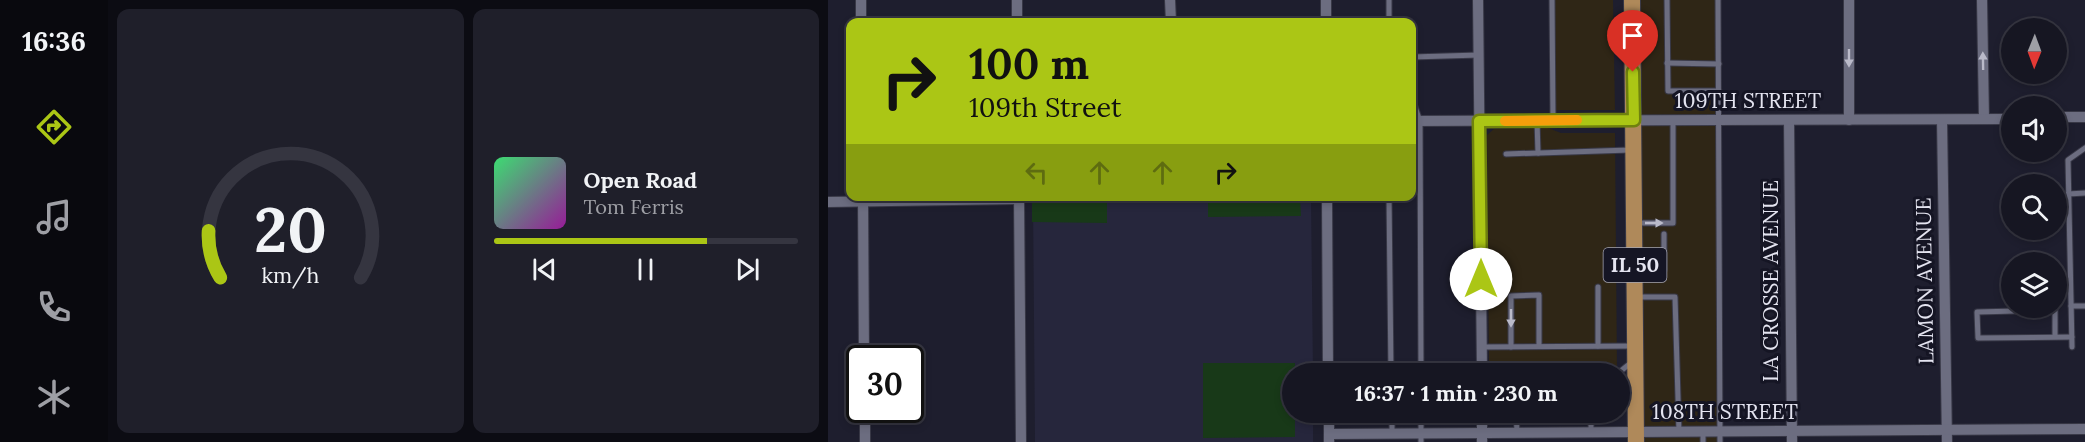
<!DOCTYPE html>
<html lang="en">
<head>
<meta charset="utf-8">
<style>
  body { margin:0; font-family:Lora,serif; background:#1f1f2a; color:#f1f3f6; height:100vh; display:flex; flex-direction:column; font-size:22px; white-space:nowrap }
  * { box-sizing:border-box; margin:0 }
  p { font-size:20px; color:#9e9fa5 }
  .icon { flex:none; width:33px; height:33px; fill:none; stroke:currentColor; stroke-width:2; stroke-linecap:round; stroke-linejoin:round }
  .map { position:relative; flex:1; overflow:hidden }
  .drawer { display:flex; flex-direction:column; gap:9px; padding:9px; background:#0c0c13; width:720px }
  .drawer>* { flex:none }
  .hud { position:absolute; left:18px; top:18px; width:570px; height:183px; border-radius:12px; box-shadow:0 3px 9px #0003,0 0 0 2px #353540; background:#abc615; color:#111; overflow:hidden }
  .needle { width:39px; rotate:181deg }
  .fabs { position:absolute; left:1173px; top:18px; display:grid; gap:12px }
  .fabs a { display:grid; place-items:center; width:66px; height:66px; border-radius:50%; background:#161622; box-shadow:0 3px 9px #0003,0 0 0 2px #353540; font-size:30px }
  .speed { position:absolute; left:18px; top:345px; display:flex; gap:12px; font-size:30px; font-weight:700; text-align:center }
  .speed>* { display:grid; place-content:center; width:78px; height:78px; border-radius:50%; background:#161622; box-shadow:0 3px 9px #0003,0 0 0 2px #353540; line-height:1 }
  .speed .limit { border:3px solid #111; border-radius:9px; background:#fff; color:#111 }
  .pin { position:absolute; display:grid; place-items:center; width:51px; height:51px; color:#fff; margin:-62px -26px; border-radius:50% 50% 50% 0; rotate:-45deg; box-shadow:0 0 6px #0007 }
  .pin .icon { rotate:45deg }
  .me { position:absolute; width:66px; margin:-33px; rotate:0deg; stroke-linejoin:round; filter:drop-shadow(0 0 4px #0008) }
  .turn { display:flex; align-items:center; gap:21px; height:126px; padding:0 24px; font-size:27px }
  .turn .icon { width:78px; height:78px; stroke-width:2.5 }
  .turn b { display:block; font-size:42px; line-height:51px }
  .lanes { display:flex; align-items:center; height:57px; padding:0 24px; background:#0003; justify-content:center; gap:30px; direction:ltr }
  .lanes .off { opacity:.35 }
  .drawer .tile { flex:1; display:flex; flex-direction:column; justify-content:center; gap:9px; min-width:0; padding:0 21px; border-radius:12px; background:#1f1f2a }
  .drawer .dial { align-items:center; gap:0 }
  .dial svg { height:156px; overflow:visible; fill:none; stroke:#353540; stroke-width:7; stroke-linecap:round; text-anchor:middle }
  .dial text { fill:#f1f3f6; stroke:none }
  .song { display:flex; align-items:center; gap:18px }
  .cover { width:72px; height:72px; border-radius:9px; background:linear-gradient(135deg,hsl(140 70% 55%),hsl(300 70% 35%)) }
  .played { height:6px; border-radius:3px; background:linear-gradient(90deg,#abc615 70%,#353540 70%) }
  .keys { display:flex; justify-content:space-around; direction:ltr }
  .drawer .tiles { flex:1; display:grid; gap:9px; grid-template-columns:repeat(2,1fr) }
  .trip { position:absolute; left:454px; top:363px; width:348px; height:60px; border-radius:30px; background:#161622; box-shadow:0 3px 9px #0003,0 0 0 2px #353540; font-weight:800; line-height:60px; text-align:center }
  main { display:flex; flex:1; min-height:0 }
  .tabs { display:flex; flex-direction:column; width:108px; justify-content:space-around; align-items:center; background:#09090e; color:#9e9fa5 }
  .tabs .icon { width:42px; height:42px }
  .tabs .active { color:#abc615 }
  .tabs b { font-size:27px; color:#f1f3f6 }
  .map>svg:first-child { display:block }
  .commercial { fill:#2f2616 }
  .built { fill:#26263c }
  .pitch { fill:#183918 }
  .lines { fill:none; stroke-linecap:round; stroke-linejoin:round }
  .lane-casing { stroke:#383846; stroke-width:7 }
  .street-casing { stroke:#383846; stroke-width:12 }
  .primary-casing { stroke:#383846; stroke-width:18 }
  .lane { stroke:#6c6d80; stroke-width:5 }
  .street { stroke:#6c6d80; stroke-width:10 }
  .primary { stroke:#af895a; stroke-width:16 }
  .oneway { fill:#babac9 }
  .route-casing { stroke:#6f810e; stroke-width:15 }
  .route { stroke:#abc615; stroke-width:10 }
  .slow { stroke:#f59e0b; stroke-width:10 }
  .labels { text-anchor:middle; stroke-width:6; stroke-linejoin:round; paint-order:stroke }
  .shield { fill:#151524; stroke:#a6a6b3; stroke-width:1.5 }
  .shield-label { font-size:20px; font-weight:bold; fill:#e4e4f0 }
  .street-label { font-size:21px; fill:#e4e4f0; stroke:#151524 }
</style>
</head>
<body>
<main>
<nav class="tabs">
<b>16:36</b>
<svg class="icon active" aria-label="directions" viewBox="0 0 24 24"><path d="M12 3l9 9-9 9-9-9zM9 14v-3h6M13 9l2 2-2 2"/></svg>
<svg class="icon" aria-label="music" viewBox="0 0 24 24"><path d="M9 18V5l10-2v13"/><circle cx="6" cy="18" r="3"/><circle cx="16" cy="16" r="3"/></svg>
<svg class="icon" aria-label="phone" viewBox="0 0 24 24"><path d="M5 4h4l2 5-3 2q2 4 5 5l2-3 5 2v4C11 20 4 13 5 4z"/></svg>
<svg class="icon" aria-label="climate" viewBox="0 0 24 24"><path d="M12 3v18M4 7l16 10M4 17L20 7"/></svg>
</nav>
<section class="drawer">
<div class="tiles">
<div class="tile dial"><svg viewBox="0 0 100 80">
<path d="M14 69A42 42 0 1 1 86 69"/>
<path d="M14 69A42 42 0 0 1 8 45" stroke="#abc615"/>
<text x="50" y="56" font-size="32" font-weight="700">20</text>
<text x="50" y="72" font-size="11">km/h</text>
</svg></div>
<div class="tile">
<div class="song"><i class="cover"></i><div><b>Open Road</b><p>Tom Ferris</p></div></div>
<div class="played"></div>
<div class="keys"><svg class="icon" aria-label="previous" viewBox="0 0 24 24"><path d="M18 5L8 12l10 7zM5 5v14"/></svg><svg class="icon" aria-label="pause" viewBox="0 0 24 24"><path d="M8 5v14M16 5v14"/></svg><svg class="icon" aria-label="next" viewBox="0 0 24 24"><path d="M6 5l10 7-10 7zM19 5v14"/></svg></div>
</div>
</div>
</section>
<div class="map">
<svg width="1257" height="442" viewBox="0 0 1257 442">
  <rect width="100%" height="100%" fill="#1e1e2e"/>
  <!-- commercial -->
  <g class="commercial">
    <path d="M724,0H785L787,110H725Z"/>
    <path d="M804,0H890L892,442H808Z"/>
    <path d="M720,128L733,133H787L789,373H661L659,135L666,129Z"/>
    <path d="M662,413H789V420H735L718,425H667L663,423Z"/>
  </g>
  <!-- built -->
  <path class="built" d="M205,197H483L485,373L465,374V412L485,413V442H207Z"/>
  <!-- pitch -->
  <g class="pitch">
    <path d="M204,197H279V223L204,222Z"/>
    <path d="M380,197H472L473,216L380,217Z"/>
    <path d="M375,363H467L465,412L467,413V437L375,438Z"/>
  </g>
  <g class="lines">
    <defs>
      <g id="lane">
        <path d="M724,0L725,120"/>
        <path d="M839,0L840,91H891"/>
        <path d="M890,0L892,442"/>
        <path d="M561,22V0"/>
        <path d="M839,63L891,64"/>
        <path d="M709,120L710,153"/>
        <path d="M678,154L802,150"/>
        <path d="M1240,194L1257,193"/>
        <path d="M561,196L563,374"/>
        <path d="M808,223H845V120"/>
        <path d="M808,270H836V234"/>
        <path d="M809,297H847L851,432"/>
        <path d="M1243,306H1257"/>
        <path d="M1227,337V310L1149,312L1150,338L1244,337"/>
        <path d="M770,346V287"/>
        <path d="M653,347L806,346"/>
        <path d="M683,347V296L711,295V346"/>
        <path d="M1244,347L1240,160L1257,148"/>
        <path d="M593,374L592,121L586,104L584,57L651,55"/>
        <path d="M687,374V369L764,367V374"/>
        <path d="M789,374L804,362"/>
        <path d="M792,396L803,403"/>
        <path d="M564,412V433"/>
        <path d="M593,412V442"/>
        <path d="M688,412L689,432"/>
        <path d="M763,432V412"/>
        <path d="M875,442V432"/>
      </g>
      <g id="street">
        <path d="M33,0V22"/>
        <path d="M189,0V22"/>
        <path d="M342,0L343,22"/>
        <path d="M498,0V22"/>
        <path d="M650,0L654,374"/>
        <path d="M1154,0L1156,119"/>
        <path d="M1228,117H1257"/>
        <path d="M961,120L964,442"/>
        <path d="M1021,120V0"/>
        <path d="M1114,120L1119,442"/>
        <path d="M584,121L1184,119"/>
        <path d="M191,196L193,442"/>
        <path d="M499,196L500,374"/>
        <path d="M35,197L36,358"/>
        <path d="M0,202L191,199"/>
        <path d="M37,410V442"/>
        <path d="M501,412V442"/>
        <path d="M654,412V442"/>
        <path d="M501,434L1257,429"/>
      </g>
      <path id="primary" d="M804,0L808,442"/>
    </defs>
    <!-- lane casing -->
    <use href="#lane" class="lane-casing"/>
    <!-- street casing -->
    <use href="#street" class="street-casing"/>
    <!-- primary casing -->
    <use href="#primary" class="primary-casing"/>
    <!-- lane -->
    <use href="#lane" class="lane"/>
    <!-- street -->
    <use href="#street" class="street"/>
    <!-- primary -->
    <use href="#primary" class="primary"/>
  </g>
  <!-- one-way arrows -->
  <defs><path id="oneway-solid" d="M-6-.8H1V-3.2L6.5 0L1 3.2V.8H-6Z" transform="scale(1.5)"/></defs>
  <g class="oneway">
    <use href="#oneway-solid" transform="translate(1021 58) rotate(90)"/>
    <use href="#oneway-solid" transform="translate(1155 61) rotate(-91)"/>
    <use href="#oneway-solid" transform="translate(826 223)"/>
    <use href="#oneway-solid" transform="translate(683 318) rotate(90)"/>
  </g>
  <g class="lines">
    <defs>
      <path id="route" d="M653,279L651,121L806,120L805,72"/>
    </defs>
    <!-- route casing -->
    <use href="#route" class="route-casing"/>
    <!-- route -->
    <use href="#route" class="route"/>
    <!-- slow -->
    <path class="slow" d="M677,121L749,120"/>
  </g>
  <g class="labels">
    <!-- shield labels -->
    <rect class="shield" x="775.5" y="248" width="63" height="34" rx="4.5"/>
    <g class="shield-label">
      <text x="807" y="272">IL 50</text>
    </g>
    <!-- street labels -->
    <g class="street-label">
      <text x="920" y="108">109TH STREET</text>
      <text transform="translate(943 281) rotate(-90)" y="7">LA CROSSE AVENUE</text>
      <text transform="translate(1097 281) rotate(-91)" y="7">LAMON AVENUE</text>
      <text x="897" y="419">108TH STREET</text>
    </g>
  </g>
</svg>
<div class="fabs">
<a><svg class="needle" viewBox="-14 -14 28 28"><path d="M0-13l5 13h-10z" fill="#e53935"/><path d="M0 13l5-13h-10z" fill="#9e9fa5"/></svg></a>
<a><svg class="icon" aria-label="sound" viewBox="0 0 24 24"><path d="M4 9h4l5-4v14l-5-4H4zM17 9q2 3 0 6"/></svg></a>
<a><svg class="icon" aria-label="search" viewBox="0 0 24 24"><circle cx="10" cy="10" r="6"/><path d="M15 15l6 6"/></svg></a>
<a><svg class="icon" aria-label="layers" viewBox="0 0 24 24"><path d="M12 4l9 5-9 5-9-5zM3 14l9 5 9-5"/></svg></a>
</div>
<div class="speed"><div class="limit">30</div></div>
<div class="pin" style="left:805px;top:72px;background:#d93025"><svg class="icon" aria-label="arrive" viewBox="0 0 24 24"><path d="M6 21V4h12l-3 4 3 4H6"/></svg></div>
<svg class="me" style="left:653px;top:279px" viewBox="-20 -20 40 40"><circle r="19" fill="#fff"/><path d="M0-13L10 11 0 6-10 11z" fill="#abc615"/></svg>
<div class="trip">16:37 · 1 min · 230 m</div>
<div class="hud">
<div class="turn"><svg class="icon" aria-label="right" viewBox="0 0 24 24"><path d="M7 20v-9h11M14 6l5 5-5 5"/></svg><div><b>100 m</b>109th Street</div></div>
<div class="lanes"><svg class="icon off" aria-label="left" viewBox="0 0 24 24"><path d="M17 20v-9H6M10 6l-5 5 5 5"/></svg><svg class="icon off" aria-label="ahead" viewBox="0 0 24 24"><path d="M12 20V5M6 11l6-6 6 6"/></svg><svg class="icon off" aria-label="ahead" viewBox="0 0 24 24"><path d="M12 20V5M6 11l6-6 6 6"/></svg><svg class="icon" aria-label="right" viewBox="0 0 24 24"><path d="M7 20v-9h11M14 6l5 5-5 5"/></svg></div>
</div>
</div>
</main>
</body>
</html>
